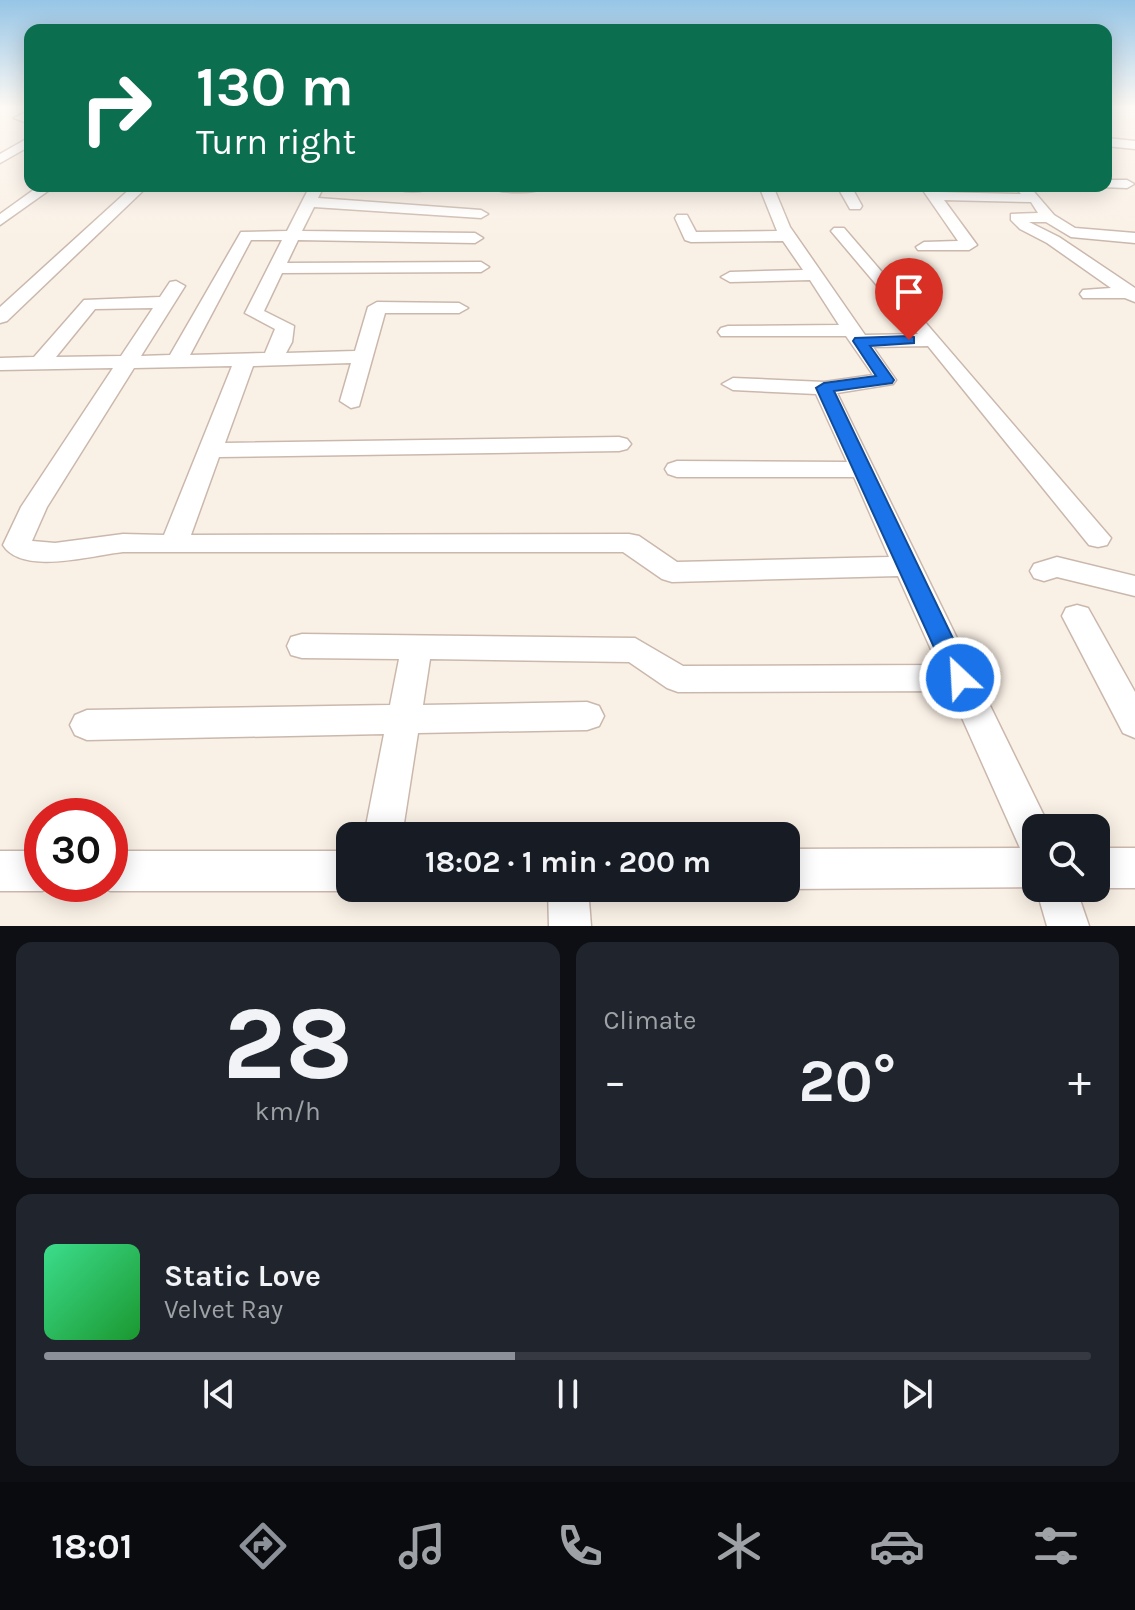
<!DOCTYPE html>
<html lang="en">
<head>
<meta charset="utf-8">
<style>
  body { margin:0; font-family:Karla,sans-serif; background:#20242c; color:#f1f3f6; height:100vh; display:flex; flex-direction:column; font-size:30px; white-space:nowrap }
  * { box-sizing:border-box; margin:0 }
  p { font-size:26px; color:#9ea1a6 }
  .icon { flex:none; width:44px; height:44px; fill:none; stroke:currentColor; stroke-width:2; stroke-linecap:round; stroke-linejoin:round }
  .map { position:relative; height:926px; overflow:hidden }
  .sheet { display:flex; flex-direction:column; gap:16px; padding:16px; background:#0d0f14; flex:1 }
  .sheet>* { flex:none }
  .banner { position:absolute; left:24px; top:24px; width:1088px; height:168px; border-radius:16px; box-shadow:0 4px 20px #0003; background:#0b6e4f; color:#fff; overflow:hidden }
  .tools { position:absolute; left:1022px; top:814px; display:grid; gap:16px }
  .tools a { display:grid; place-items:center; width:88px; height:88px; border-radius:16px; background:#171b24; box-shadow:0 4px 20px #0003; font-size:40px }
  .speed { position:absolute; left:24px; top:798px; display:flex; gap:16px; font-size:40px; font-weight:700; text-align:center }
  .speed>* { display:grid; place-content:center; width:104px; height:104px; border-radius:50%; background:#171b24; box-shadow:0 4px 20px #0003; line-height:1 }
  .speed .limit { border:12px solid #d22; background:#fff; color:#111 }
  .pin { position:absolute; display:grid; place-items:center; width:68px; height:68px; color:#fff; margin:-82px -34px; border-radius:50% 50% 50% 0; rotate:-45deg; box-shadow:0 0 8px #0007 }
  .pin .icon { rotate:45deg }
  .me { position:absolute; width:88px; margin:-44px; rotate:335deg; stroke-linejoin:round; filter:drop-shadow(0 0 6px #0008) }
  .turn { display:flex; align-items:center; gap:28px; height:168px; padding:0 40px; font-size:36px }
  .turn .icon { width:104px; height:104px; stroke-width:2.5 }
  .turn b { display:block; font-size:56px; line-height:68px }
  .big { font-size:60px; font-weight:700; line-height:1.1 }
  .sheet .tile { flex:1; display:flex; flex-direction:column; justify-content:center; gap:12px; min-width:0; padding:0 28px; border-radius:16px; background:#20242c }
  .sheet .dial { align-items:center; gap:0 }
  .dial b { font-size:104px; line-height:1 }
  .song { display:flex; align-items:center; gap:24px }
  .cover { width:96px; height:96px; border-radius:12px; background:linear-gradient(135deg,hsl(150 70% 55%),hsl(130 70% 35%)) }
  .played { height:8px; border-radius:4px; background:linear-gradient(90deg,#8c9099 45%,#363941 45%) }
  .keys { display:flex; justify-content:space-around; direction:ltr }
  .heat { display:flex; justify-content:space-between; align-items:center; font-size:44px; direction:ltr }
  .sheet .tiles { flex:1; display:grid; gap:16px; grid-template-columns:1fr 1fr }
  .tile:last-child { grid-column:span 2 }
  .trip { position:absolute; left:336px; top:822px; width:464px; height:80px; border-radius:16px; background:#171b24; box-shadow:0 4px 20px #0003; font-weight:700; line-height:80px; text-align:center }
  .menu { display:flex; height:128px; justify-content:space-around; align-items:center; background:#090b0e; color:#9ea1a6 }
  .menu .icon { width:56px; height:56px }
  .menu .on { color:#8c9099 }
  .menu b { font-size:36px; color:#f1f3f6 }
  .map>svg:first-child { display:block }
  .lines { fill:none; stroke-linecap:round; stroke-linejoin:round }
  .minor-casing { stroke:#cbb8ad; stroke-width:3 }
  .minor { fill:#fff; fill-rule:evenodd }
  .route { fill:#1a73e8; stroke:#114b97; stroke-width:2 }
</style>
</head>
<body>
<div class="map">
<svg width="1135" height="926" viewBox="0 0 1135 926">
  <rect width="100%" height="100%" fill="#faf1e6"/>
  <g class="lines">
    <defs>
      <g id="minor">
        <path d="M30,110V124L14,118Z"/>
        <path d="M30,137V146L0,163V154Z"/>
        <path d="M1106,138L1135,141V149L1106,146Z"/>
        <path d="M1106,180H1127L1134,184L1127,188L1101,187L1106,186Z"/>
        <path d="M39,186H55L0,225V214Z"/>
        <path d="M133,186H148L7,321L0,323V307Z"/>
        <path d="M310,186H324L318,198L481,210L488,214L481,218L314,207L302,231L475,233L483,238L475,243L298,240L287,263L481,262L489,267L481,272L282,273L264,311L294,326L292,342L286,353L355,351L368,307L377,302L459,303L468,308L459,313H385L359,406L351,408L340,401L351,363L253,366L225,443L619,437L627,439L631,444L627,449L619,451L219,457L191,535L629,534L639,536L677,562L889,557L854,477H677L668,474L665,469L668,464L677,461L847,462L816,394L733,390L722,384L733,378L824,382L873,375L846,336H721L718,332L721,328L728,326L839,325L810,280L730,282L721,277L730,272L803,270L783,241L691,242L685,240L675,218L677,215H687L696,232L777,231L759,186H773L790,227L865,335L918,334L831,231L834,228H844L1111,538L1107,545L1098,547L1089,545L928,346L873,347L896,380L893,384L837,393L1050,828H1036V887L786,889L785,888L786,849L1020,848L950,691L678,692L667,688L629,662L430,659L423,705L587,702L599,706L604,716L599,726L587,730L418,733L402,836H364L384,734L87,740L75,735L70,725L75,715L87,710L390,705L399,659L302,658L291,655L287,646L291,637L302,634L635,638L683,666L938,665L898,576L672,582L662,579L623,552H123C94,555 22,576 3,545L21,507L113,368L0,370V358L34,357L84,300L160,297L170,282L176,281L185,286L141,356L170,355L241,232L287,231ZM251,240H282L245,313L275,329L265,353L190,355ZM153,308L121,356L56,357L95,309ZM232,366L164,535L123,534L55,543L32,541L47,507L134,368Z"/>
        <path d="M391,186H434C425,193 400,193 391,186Z"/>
        <path d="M487,186H548C537,194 498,194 487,186Z"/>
        <path d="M837,186H851L862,206L860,209H850Z"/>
        <path d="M920,186H934L938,192L1021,194L1014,186H1029L1054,215L1075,228L1135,233V243L1071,237L1046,222H1029L1059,237L1135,288V302L1125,298H1083L1080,294L1083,290L1111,288L1047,243L1020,229L1011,220V214L1038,213L1031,202L944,200L977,245L969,250H918L916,247L924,242L958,241Z"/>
        <path d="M1057,557L1135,576V596L1057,577L1044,581L1034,578L1030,571L1034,564Z"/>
        <path d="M1077,605L1088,608L1135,692V738L1123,733L1062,616L1066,608Z"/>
        <rect x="1096" y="848" width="39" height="40"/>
        <path d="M0,851H42V884L56,885L42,891H0Z"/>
        <path d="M110,851H350V888H356L350,891H110L96,884H110Z"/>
        <path d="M548,888H588L591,926H549Z"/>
        <path d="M1036,888H1076L1089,926H1047Z"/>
      </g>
    </defs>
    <!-- minor casing -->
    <use href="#minor" class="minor-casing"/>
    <!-- minor -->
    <use href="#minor" class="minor"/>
  </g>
  <!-- sky -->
  <linearGradient id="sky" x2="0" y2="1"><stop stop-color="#96c5e6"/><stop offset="0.45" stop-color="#fdf9f4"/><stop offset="1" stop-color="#fdf9f4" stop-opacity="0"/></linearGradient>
  <rect width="1135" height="237" fill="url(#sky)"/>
  <!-- route -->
  <path class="route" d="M909,336L914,337V343L870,346L894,380L892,383L834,391L972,678L968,685L960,688L951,685L948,678L816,388L824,383L876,376L853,341L855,338Z"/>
</svg>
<div class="tools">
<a><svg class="icon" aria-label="search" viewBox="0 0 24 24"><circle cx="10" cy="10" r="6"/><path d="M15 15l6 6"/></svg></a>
</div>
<div class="speed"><div class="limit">30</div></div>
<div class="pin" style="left:909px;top:340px;background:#d93025"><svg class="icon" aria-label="arrive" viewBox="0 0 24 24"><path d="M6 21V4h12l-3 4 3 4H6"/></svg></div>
<svg class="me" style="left:960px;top:678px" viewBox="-20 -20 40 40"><circle r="17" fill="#1a73e8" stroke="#fff" stroke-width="3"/><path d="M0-11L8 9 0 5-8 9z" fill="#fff"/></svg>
<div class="trip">18:02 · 1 min · 200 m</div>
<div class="banner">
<div class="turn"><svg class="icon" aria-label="right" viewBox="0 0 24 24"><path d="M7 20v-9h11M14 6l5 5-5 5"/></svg><div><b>130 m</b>Turn right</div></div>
</div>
</div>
<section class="sheet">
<div class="tiles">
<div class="tile dial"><b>28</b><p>km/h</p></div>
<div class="tile"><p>Climate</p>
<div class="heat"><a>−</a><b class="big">20°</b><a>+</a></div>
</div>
<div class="tile">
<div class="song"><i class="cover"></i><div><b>Static Love</b><p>Velvet Ray</p></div></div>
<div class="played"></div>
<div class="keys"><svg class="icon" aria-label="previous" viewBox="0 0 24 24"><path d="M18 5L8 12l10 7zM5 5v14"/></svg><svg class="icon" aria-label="pause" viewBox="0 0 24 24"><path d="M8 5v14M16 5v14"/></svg><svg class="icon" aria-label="next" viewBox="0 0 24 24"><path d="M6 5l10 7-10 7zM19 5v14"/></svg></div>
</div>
</div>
</section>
<nav class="menu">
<b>18:01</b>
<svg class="icon on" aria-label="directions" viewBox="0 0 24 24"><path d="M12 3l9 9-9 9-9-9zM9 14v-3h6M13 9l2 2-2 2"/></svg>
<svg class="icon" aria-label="music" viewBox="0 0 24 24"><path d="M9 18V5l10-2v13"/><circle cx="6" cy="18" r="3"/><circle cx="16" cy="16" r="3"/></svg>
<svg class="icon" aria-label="phone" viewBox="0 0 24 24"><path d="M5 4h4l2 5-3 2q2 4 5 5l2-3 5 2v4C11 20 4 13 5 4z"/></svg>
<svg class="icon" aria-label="climate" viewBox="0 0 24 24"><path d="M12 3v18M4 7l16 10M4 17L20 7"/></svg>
<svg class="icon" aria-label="car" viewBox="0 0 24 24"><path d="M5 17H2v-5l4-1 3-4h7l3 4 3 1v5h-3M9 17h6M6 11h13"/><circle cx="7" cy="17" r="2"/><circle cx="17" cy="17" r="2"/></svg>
<svg class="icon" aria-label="filters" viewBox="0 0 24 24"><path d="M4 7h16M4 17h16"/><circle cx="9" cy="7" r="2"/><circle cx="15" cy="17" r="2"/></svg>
</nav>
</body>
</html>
